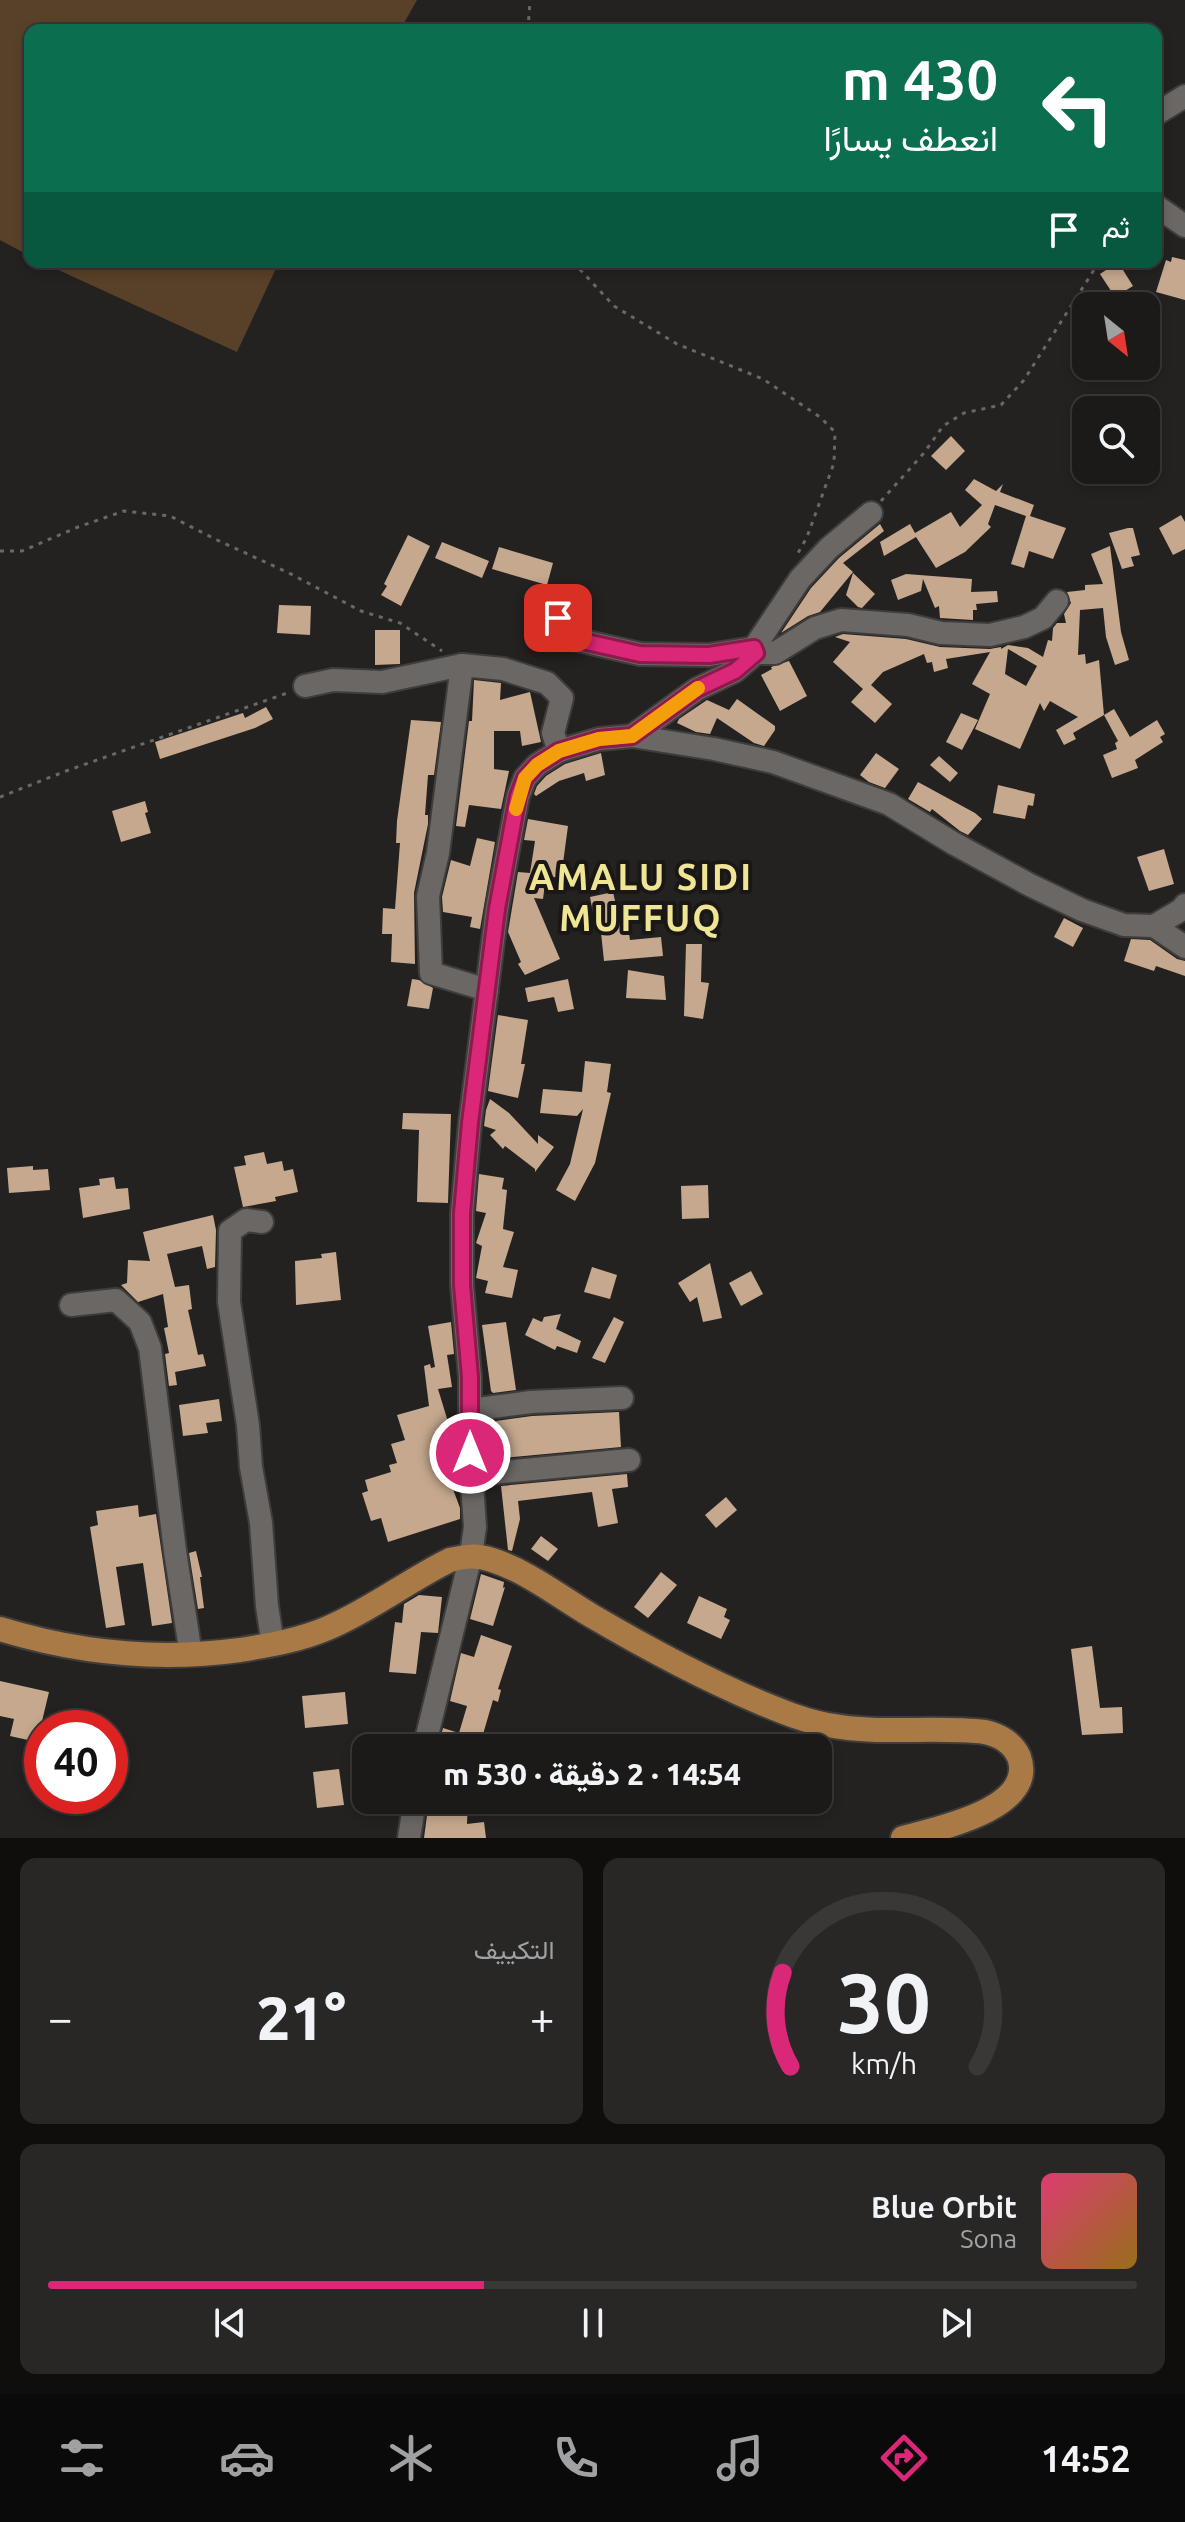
<!DOCTYPE html>
<html lang="ar">
<head>
<meta charset="utf-8">
<style>
  body { margin:0; font-family:Ubuntu,Vazirmatn,sans-serif; background:#282725; color:#f1f3f6; direction:rtl; height:100vh; display:flex; flex-direction:column; font-size:30px; white-space:nowrap }
  * { box-sizing:border-box; margin:0 }
  p { font-size:26px; color:#a0a1a2 }
  .icon { flex:none; width:44px; height:44px; fill:none; stroke:currentColor; stroke-width:2; stroke-linecap:round; stroke-linejoin:round }
  .map { position:relative; height:1838px; overflow:hidden; direction:ltr }
  .details { display:flex; flex-direction:column; gap:20px; padding:20px; background:#0f0e0d; flex:1 }
  .details>* { flex:none }
  .hud { position:absolute; left:24px; top:24px; width:1138px; height:244px; border-radius:16px; box-shadow:0 4px 12px #0003,0 0 0 2px #393837; direction:rtl; background:#0b6e4f; color:#fff; overflow:hidden }
  .needle { width:52px; rotate:150deg }
  .controls { position:absolute; left:1072px; top:292px; display:grid; gap:16px }
  .controls a { display:grid; place-items:center; width:88px; height:88px; border-radius:16px; background:#1b1a18; box-shadow:0 4px 12px #0003,0 0 0 2px #393837; font-size:40px }
  .speed { position:absolute; left:24px; top:1710px; display:flex; gap:16px; font-size:40px; font-weight:700; text-align:center }
  .speed>* { display:grid; place-content:center; width:104px; height:104px; border-radius:50%; background:#1b1a18; box-shadow:0 4px 12px #0003,0 0 0 2px #393837; line-height:1 }
  .speed .limit { border:12px solid #d22; background:#fff; color:#111 }
  .pin { position:absolute; display:grid; place-items:center; width:68px; height:68px; color:#fff; margin:-34px; border-radius:16px; box-shadow:0 4px 12px #0006 }
  .me { position:absolute; width:88px; margin:-44px; rotate:0deg; stroke-linejoin:round; filter:drop-shadow(0 0 6px #0008) }
  .turn { display:flex; align-items:center; gap:28px; height:168px; padding:0 32px; font-size:36px }
  .turn .icon { width:104px; height:104px; stroke-width:2.5 }
  .turn b { display:block; font-size:56px; line-height:68px }
  .then { display:flex; align-items:center; height:76px; padding:0 32px; background:#0003; gap:16px; font-size:30px }
  .big { font-size:60px; font-weight:800; line-height:1.1 }
  .details .tile { flex:1; display:flex; flex-direction:column; justify-content:center; gap:12px; min-width:0; padding:0 28px; border-radius:16px; background:#282725 }
  .details .dial { align-items:center; gap:0 }
  .dial svg { height:208px; overflow:visible; fill:none; stroke:#393837; stroke-width:7; stroke-linecap:round; text-anchor:middle }
  .dial text { fill:#f1f3f6; stroke:none }
  .song { display:flex; align-items:center; gap:24px }
  .cover { width:96px; height:96px; border-radius:12px; background:linear-gradient(135deg,hsl(340 70% 55%),hsl(40 70% 35%)) }
  .played { height:8px; border-radius:4px; background:linear-gradient(90deg,#db2777 40%,#393837 40%) }
  .keys { display:flex; justify-content:space-around; direction:ltr }
  .heat { display:flex; justify-content:space-between; align-items:center; font-size:44px; direction:ltr }
  .details .tiles { flex:1; display:grid; gap:20px; grid-template-columns:1fr 1fr }
  .tile:last-child { grid-column:span 2 }
  .trip { position:absolute; left:352px; top:1734px; width:480px; height:80px; border-radius:16px; background:#1b1a18; box-shadow:0 4px 12px #0003,0 0 0 2px #393837; font-weight:800; line-height:80px; text-align:center; direction:rtl }
  .dock { display:flex; height:128px; justify-content:space-around; align-items:center; background:#0b0a0a; color:#a0a1a2 }
  .dock .icon { width:56px; height:56px }
  .dock .active { color:#db2777 }
  .dock b { font-size:36px; color:#f1f3f6 }
  .map>svg:first-child { display:block }
  .forest { fill:#594129 }
  .building { fill:#c5a88e; fill-rule:evenodd }
  .lines { fill:none; stroke-linecap:round; stroke-linejoin:round }
  .minor-casing { stroke:#3f3d3c; stroke-width:26 }
  .major-casing { stroke:#3f3d3c; stroke-width:28 }
  .path { stroke:#6a6867; stroke-width:3; stroke-dasharray:4 6; stroke-linecap:butt }
  .minor { stroke:#6a6765; stroke-width:22 }
  .major { stroke:#a97a45; stroke-width:24 }
  .route-casing { stroke:#8e194d; stroke-width:20 }
  .route { stroke:#db2777; stroke-width:14 }
  .slow { stroke:#f59e0b; stroke-width:14 }
  .labels { text-anchor:middle; stroke-width:8; stroke-linejoin:round; paint-order:stroke }
  .district-label { font-size:36px; font-weight:bold; letter-spacing:2px; fill:#f0e495; stroke:#1a1817 }
</style>
</head>
<body>
<div class="map">
<svg width="1185" height="1838" viewBox="0 0 1185 1838">
  <rect width="100%" height="100%" fill="#242220"/>
  <!-- forest -->
  <g class="forest">
    <path d="M0,0H417L400,30H30V256L0,240Z"/>
    <path d="M41,262H279L237,352Z"/>
  </g>
  <!-- building -->
  <g class="building">
    <path d="M1172,257L1185,260V300L1156,292L1166,260L1171,262Z"/>
    <path d="M1118,262L1133,286L1115,297L1100,274Z"/>
    <path d="M951,436L965,451L946,470L931,456Z"/>
    <path d="M974,479L996,491L1003,484L1000,492L1034,505L1030,516L1066,528L1053,559L1029,551L1024,568L1011,564L1026,516L995,505L988,524L991,527L965,552L936,568L916,537L884,556L880,542L910,524L915,533L951,512L960,527L982,505L965,490Z"/>
    <path d="M1181,515L1185,522V549L1173,555L1159,528Z"/>
    <path d="M880,524L884,531L843,563L853,572L820,612L808,616L781,633L811,588L839,558Z"/>
    <path d="M1128,528H1133L1140,555L1131,557L1134,566L1122,569L1109,533Z"/>
    <path d="M408,535L430,546L401,606L381,595L387,586L384,584Z"/>
    <path d="M442,542L489,561L482,578L435,558Z"/>
    <path d="M1110,546L1121,632L1129,660L1115,665L1106,637L1103,608L1080,610L1078,655L1085,654L1086,664L1099,660L1104,715L1114,709L1130,737L1157,720L1165,734L1160,737L1163,742L1135,760L1138,768L1112,778L1103,755L1117,749L1115,743L1118,741L1104,715L1073,733L1076,739L1064,745L1056,730L1078,717L1050,701L1044,711L1040,703L1020,749L975,729L990,694L972,684L990,652L946,659L948,668L934,672L932,662L927,663L924,654L883,672L871,685L892,704L875,723L851,702L863,689L833,662L850,642L835,637L843,634L906,639L940,647L990,649L1001,647V649L1008,645L1028,648L1043,657L1048,640L1052,641L1053,628L1057,623H1066L1064,614L1071,603L1067,592L1085,590V585L1103,584L1091,554ZM1008,649L1037,666L1026,686L1005,674Z"/>
    <path d="M499,547L553,563L547,585L492,569Z"/>
    <path d="M853,573L875,594L862,608L858,607L846,595Z"/>
    <path d="M906,574L972,579L971,592L997,591L998,602L976,604L977,610H973V620L940,618L939,606L935,608L923,579L921,591L898,600L891,580Z"/>
    <path d="M279,605L311,606L310,635L277,633Z"/>
    <path d="M375,630H400V664L375,665Z"/>
    <path d="M789,661L807,696L780,711L761,675L772,669L771,667Z"/>
    <path d="M474,680L501,683L500,700L530,692L541,742L522,746L520,731H494V769L509,771L501,809L469,805L465,827L456,826L469,721H472Z"/>
    <path d="M737,699L775,726V730L764,746L754,743L717,718L710,734L696,732L677,723L679,719L707,700L729,710Z"/>
    <path d="M266,707L273,719L255,728L160,759L155,742L243,713L245,718Z"/>
    <path d="M961,713L978,720L962,750L946,742Z"/>
    <path d="M411,720L441,722L434,775H428L425,815H428V824L414,893L415,964L391,962L392,934H382L383,908L395,909L400,843H396L397,821Z"/>
    <path d="M601,753L605,775L586,781L584,773L559,781L536,796L534,794L537,786L546,776L565,764Z"/>
    <path d="M876,753L899,769L885,788L869,782L860,775Z"/>
    <path d="M939,756L958,773L950,782L930,765Z"/>
    <path d="M918,782L975,813L982,819L968,835L960,831L932,809L930,812L908,799Z"/>
    <path d="M998,785L1035,794L1033,806L1028,805L1025,819L993,813Z"/>
    <path d="M145,801L148,812L145,813L151,833L121,842L112,811Z"/>
    <path d="M528,819L568,826L561,878L546,876L543,899L534,898L560,959L525,975L518,964L521,962L508,932L518,872L530,873L535,841L524,840Z"/>
    <path d="M477,838L495,842L480,929L470,927L472,917L443,912L442,897L451,860L470,866Z"/>
    <path d="M1164,849L1174,884L1149,891L1137,857Z"/>
    <path d="M613,892L621,927H628L630,940L661,937L663,956L604,961L600,923L595,924L590,897Z"/>
    <path d="M1064,918L1083,928L1073,947L1054,937Z"/>
    <path d="M1131,939L1150,940L1177,959L1185,961V976L1156,966L1154,971L1124,961Z"/>
    <path d="M686,944H702L701,982L709,983L703,1019L684,1016Z"/>
    <path d="M628,970L664,976L666,1000L626,998Z"/>
    <path d="M412,979L419,980L433,988L429,1009L407,1006Z"/>
    <path d="M568,979L574,1009L558,1012L554,997L528,1002L525,988Z"/>
    <path d="M498,1015L528,1020L521,1064H525L518,1098L488,1091Z"/>
    <path d="M585,1061L611,1064L607,1092L611,1093L595,1163L575,1201L556,1190L570,1164L583,1109L577,1116L540,1113L543,1089L582,1092Z"/>
    <path d="M490,1099L509,1113L538,1144V1135L554,1147L535,1172V1169L505,1146L503,1149L490,1135L496,1130L484,1126L486,1110Z"/>
    <path d="M403,1113L451,1114L448,1203L417,1202L419,1130L402,1129Z"/>
    <path d="M264,1152L267,1164L282,1161L284,1171L293,1169L298,1192L275,1197L276,1201L243,1207L234,1167L246,1165L244,1156Z"/>
    <path d="M33,1166V1170L48,1169L50,1190L9,1193L7,1168Z"/>
    <path d="M479,1174L504,1178L502,1189L507,1190L503,1229L514,1232L503,1267L518,1270L512,1298L485,1293L488,1281L476,1278L482,1246L476,1243L486,1213L476,1211Z"/>
    <path d="M114,1177L116,1189L128,1188L130,1209L83,1218L79,1188L100,1185L99,1179Z"/>
    <path d="M708,1185L709,1218L682,1219L681,1186Z"/>
    <path d="M213,1215L216,1230L215,1267L207,1269L202,1246L167,1254L175,1287L189,1285L192,1309L188,1310L198,1355L203,1354L206,1366L175,1372L177,1385L169,1386L165,1354L169,1353L164,1328L168,1327L163,1294L138,1302L121,1285L127,1283L128,1260L150,1261L143,1232Z"/>
    <path d="M336,1252L341,1300L296,1305L295,1261L322,1258L321,1254Z"/>
    <path d="M710,1263L722,1318L703,1322L697,1297L690,1302L678,1283Z"/>
    <path d="M592,1267L617,1275L610,1299L584,1292Z"/>
    <path d="M751,1271L763,1294L741,1306L729,1283Z"/>
    <path d="M561,1314L556,1329L581,1341L577,1353L557,1346L555,1350L525,1335L533,1318L542,1322L544,1317Z"/>
    <path d="M614,1317L624,1322L605,1363L592,1358Z"/>
    <path d="M451,1322L454,1354L447,1355L452,1387L438,1389L456,1448L457,1470L447,1473L460,1508V1519L388,1542L381,1518L371,1521L362,1493L368,1491L365,1480L391,1472L389,1465L397,1463L391,1444L405,1440L397,1415L429,1406L424,1366L430,1364L431,1368L435,1367L428,1326Z"/>
    <path d="M506,1322L516,1390L493,1393L491,1391L482,1325Z"/>
    <path d="M219,1399L222,1421L206,1423L208,1433L183,1436L179,1405Z"/>
    <path d="M619,1412L621,1447L492,1459L491,1434L498,1433L496,1421L532,1416Z"/>
    <path d="M627,1474L628,1487L612,1489L618,1523L598,1527L592,1492L518,1501L520,1519L512,1551L508,1550L501,1486Z"/>
    <path d="M726,1497L737,1510L716,1528L705,1515Z"/>
    <path d="M138,1505L139,1517L156,1514L172,1623L152,1626L143,1563L116,1567L125,1625L106,1628L90,1527L98,1525L96,1511Z"/>
    <path d="M541,1536L558,1549L548,1561L531,1549Z"/>
    <path d="M196,1551L202,1577H200L204,1608L198,1609L189,1553Z"/>
    <path d="M661,1572L677,1585L648,1618L634,1607Z"/>
    <path d="M481,1574L504,1582L503,1588L505,1587L493,1626L470,1619Z"/>
    <path d="M419,1595L442,1597L438,1633L421,1632L416,1674L389,1672L395,1622L402,1623L404,1604Z"/>
    <path d="M699,1596L727,1609L724,1617L730,1620L721,1639L687,1623Z"/>
    <path d="M481,1635L512,1646L498,1689L501,1690L498,1702L493,1700L479,1748H438L443,1728L459,1733L467,1706L450,1701L461,1653L474,1657Z"/>
    <path d="M1092,1646L1100,1708L1122,1707L1123,1733L1082,1735L1071,1649Z"/>
    <path d="M0,1681L49,1692L37,1742L10,1736L14,1719L0,1716Z"/>
    <path d="M345,1692L348,1724L305,1728L302,1696Z"/>
    <path d="M339,1769L344,1805L317,1808L313,1772Z"/>
    <path d="M429,1800H468L467,1824L484,1822L486,1838H424Z"/>
  </g>
  <g class="lines">
    <defs>
      <g id="minor">
        <path d="M1156,114L1185,96"/>
        <path d="M1156,206L1185,226"/>
        <path d="M561,599L559,628L569,638L640,654L709,655L754,648"/>
        <path d="M756,653H775L815,628L841,620L908,625L941,633L990,635L1024,627L1043,618L1057,601"/>
        <path d="M305,686L333,680L382,682L462,665"/>
        <path d="M632,736L697,689L735,671L756,653L754,648L800,579L829,548L871,513"/>
        <path d="M1154,926L1185,947"/>
        <path d="M487,990L431,973L428,896L438,853L462,665L503,669L547,683L562,698L553,733L559,751"/>
        <path d="M262,1222L246,1220L230,1231L229,1302L248,1425L251,1467L261,1523L267,1606L273,1645"/>
        <path d="M71,1305L116,1300L140,1322L150,1348L175,1551L191,1655"/>
        <path d="M470,1410L531,1402L622,1398"/>
        <path d="M471,1475L629,1460"/>
        <path d="M424,1748L471,1555L475,1527L470,1453V1377L462,1285V1213L470,1123L497,909L518,796L525,778L537,765L559,751L599,739L632,736L714,749L773,762L889,804L953,843L1030,885L1082,910L1124,925L1154,926L1181,910L1185,905"/>
        <path d="M409,1838L415,1800"/>
      </g>
      <path id="major" d="M0,1629C78,1653 159,1661 240,1650C271,1645 300,1640 328,1628C371,1610 409,1580 450,1560C466,1556 477,1555 492,1560C527,1571 560,1597 592,1616C643,1646 705,1679 759,1702C781,1711 804,1721 828,1725C880,1735 933,1726 985,1732C999,1735 1013,1743 1019,1757C1038,1809 936,1829 903,1838"/>
    </defs>
    <!-- minor casing -->
    <use href="#minor" class="minor-casing"/>
    <!-- major casing -->
    <use href="#major" class="major-casing"/>
    <!-- path -->
    <g class="path">
      <path d="M528,30L530,0"/>
      <path d="M573,262L614,306L677,344L763,379L820,417L835,432L834,463L807,537L798,553"/>
      <path d="M881,501L924,453L943,426L964,413L1001,405L1024,380L1099,262"/>
      <path d="M0,551H22L78,527L124,511L170,516L217,540L289,573L361,611L400,623L442,651"/>
      <path d="M0,797L66,771L290,692"/>
    </g>
    <!-- minor -->
    <use href="#minor" class="minor"/>
    <!-- major -->
    <use href="#major" class="major"/>
  </g>
  <g class="lines">
    <defs>
      <path id="route" d="M470,1453V1377L462,1285V1213L470,1123L497,909L518,796L525,778L537,765L559,751L599,739L632,736L697,689L735,671L756,653L754,648L709,655L640,654L569,638L559,628L558,618"/>
    </defs>
    <!-- route casing -->
    <use href="#route" class="route-casing"/>
    <!-- route -->
    <use href="#route" class="route"/>
    <!-- slow -->
    <path class="slow" d="M516,809L525,778L537,765L559,751L599,739L632,736L698,688"/>
  </g>
  <g class="labels">
    <!-- district labels -->
    <g class="district-label">
      <text x="641" y="890">AMALU SIDI<tspan x="641" dy="41">MUFFUQ</tspan></text>
    </g>
  </g>
</svg>
<div class="controls">
<a><svg class="needle" viewBox="-14 -14 28 28"><path d="M0-13l5 13h-10z" fill="#e53935"/><path d="M0 13l5-13h-10z" fill="#a0a1a2"/></svg></a>
<a><svg class="icon" aria-label="search" viewBox="0 0 24 24"><circle cx="10" cy="10" r="6"/><path d="M15 15l6 6"/></svg></a>
</div>
<div class="speed"><div class="limit">40</div></div>
<div class="pin" style="left:558px;top:618px;background:#d93025"><svg class="icon" aria-label="arrive" viewBox="0 0 24 24"><path d="M6 21V4h12l-3 4 3 4H6"/></svg></div>
<svg class="me" style="left:470px;top:1453px" viewBox="-20 -20 40 40"><circle r="17" fill="#db2777" stroke="#fff" stroke-width="3"/><path d="M0-11L8 9 0 5-8 9z" fill="#fff"/></svg>
<div class="trip">14:54 · 2 دقيقة · 530 m</div>
<div class="hud">
<div class="turn"><svg class="icon" aria-label="left" viewBox="0 0 24 24"><path d="M17 20v-9H6M10 6l-5 5 5 5"/></svg><div><b>430 m</b>انعطف يسارًا</div></div>
<div class="then">ثم<svg class="icon" aria-label="arrive" viewBox="0 0 24 24"><path d="M6 21V4h12l-3 4 3 4H6"/></svg></div>
</div>
</div>
<section class="details">
<div class="tiles">
<div class="tile dial"><svg viewBox="0 0 100 80">
<path d="M14 69A42 42 0 1 1 86 69"/>
<path d="M14 69A42 42 0 0 1 11 33" stroke="#db2777"/>
<text x="50" y="56" font-size="32" font-weight="700">30</text>
<text x="50" y="72" font-size="11">km/h</text>
</svg></div>
<div class="tile"><p>التكييف</p>
<div class="heat"><a>−</a><b class="big">21°</b><a>+</a></div>
</div>
<div class="tile">
<div class="song"><i class="cover"></i><div><b>Blue Orbit</b><p>Sona</p></div></div>
<div class="played"></div>
<div class="keys"><svg class="icon" aria-label="previous" viewBox="0 0 24 24"><path d="M18 5L8 12l10 7zM5 5v14"/></svg><svg class="icon" aria-label="pause" viewBox="0 0 24 24"><path d="M8 5v14M16 5v14"/></svg><svg class="icon" aria-label="next" viewBox="0 0 24 24"><path d="M6 5l10 7-10 7zM19 5v14"/></svg></div>
</div>
</div>
</section>
<nav class="dock">
<b>14:52</b>
<svg class="icon active" aria-label="directions" viewBox="0 0 24 24"><path d="M12 3l9 9-9 9-9-9zM9 14v-3h6M13 9l2 2-2 2"/></svg>
<svg class="icon" aria-label="music" viewBox="0 0 24 24"><path d="M9 18V5l10-2v13"/><circle cx="6" cy="18" r="3"/><circle cx="16" cy="16" r="3"/></svg>
<svg class="icon" aria-label="phone" viewBox="0 0 24 24"><path d="M5 4h4l2 5-3 2q2 4 5 5l2-3 5 2v4C11 20 4 13 5 4z"/></svg>
<svg class="icon" aria-label="climate" viewBox="0 0 24 24"><path d="M12 3v18M4 7l16 10M4 17L20 7"/></svg>
<svg class="icon" aria-label="car" viewBox="0 0 24 24"><path d="M5 17H2v-5l4-1 3-4h7l3 4 3 1v5h-3M9 17h6M6 11h13"/><circle cx="7" cy="17" r="2"/><circle cx="17" cy="17" r="2"/></svg>
<svg class="icon" aria-label="filters" viewBox="0 0 24 24"><path d="M4 7h16M4 17h16"/><circle cx="9" cy="7" r="2"/><circle cx="15" cy="17" r="2"/></svg>
</nav>
</body>
</html>
